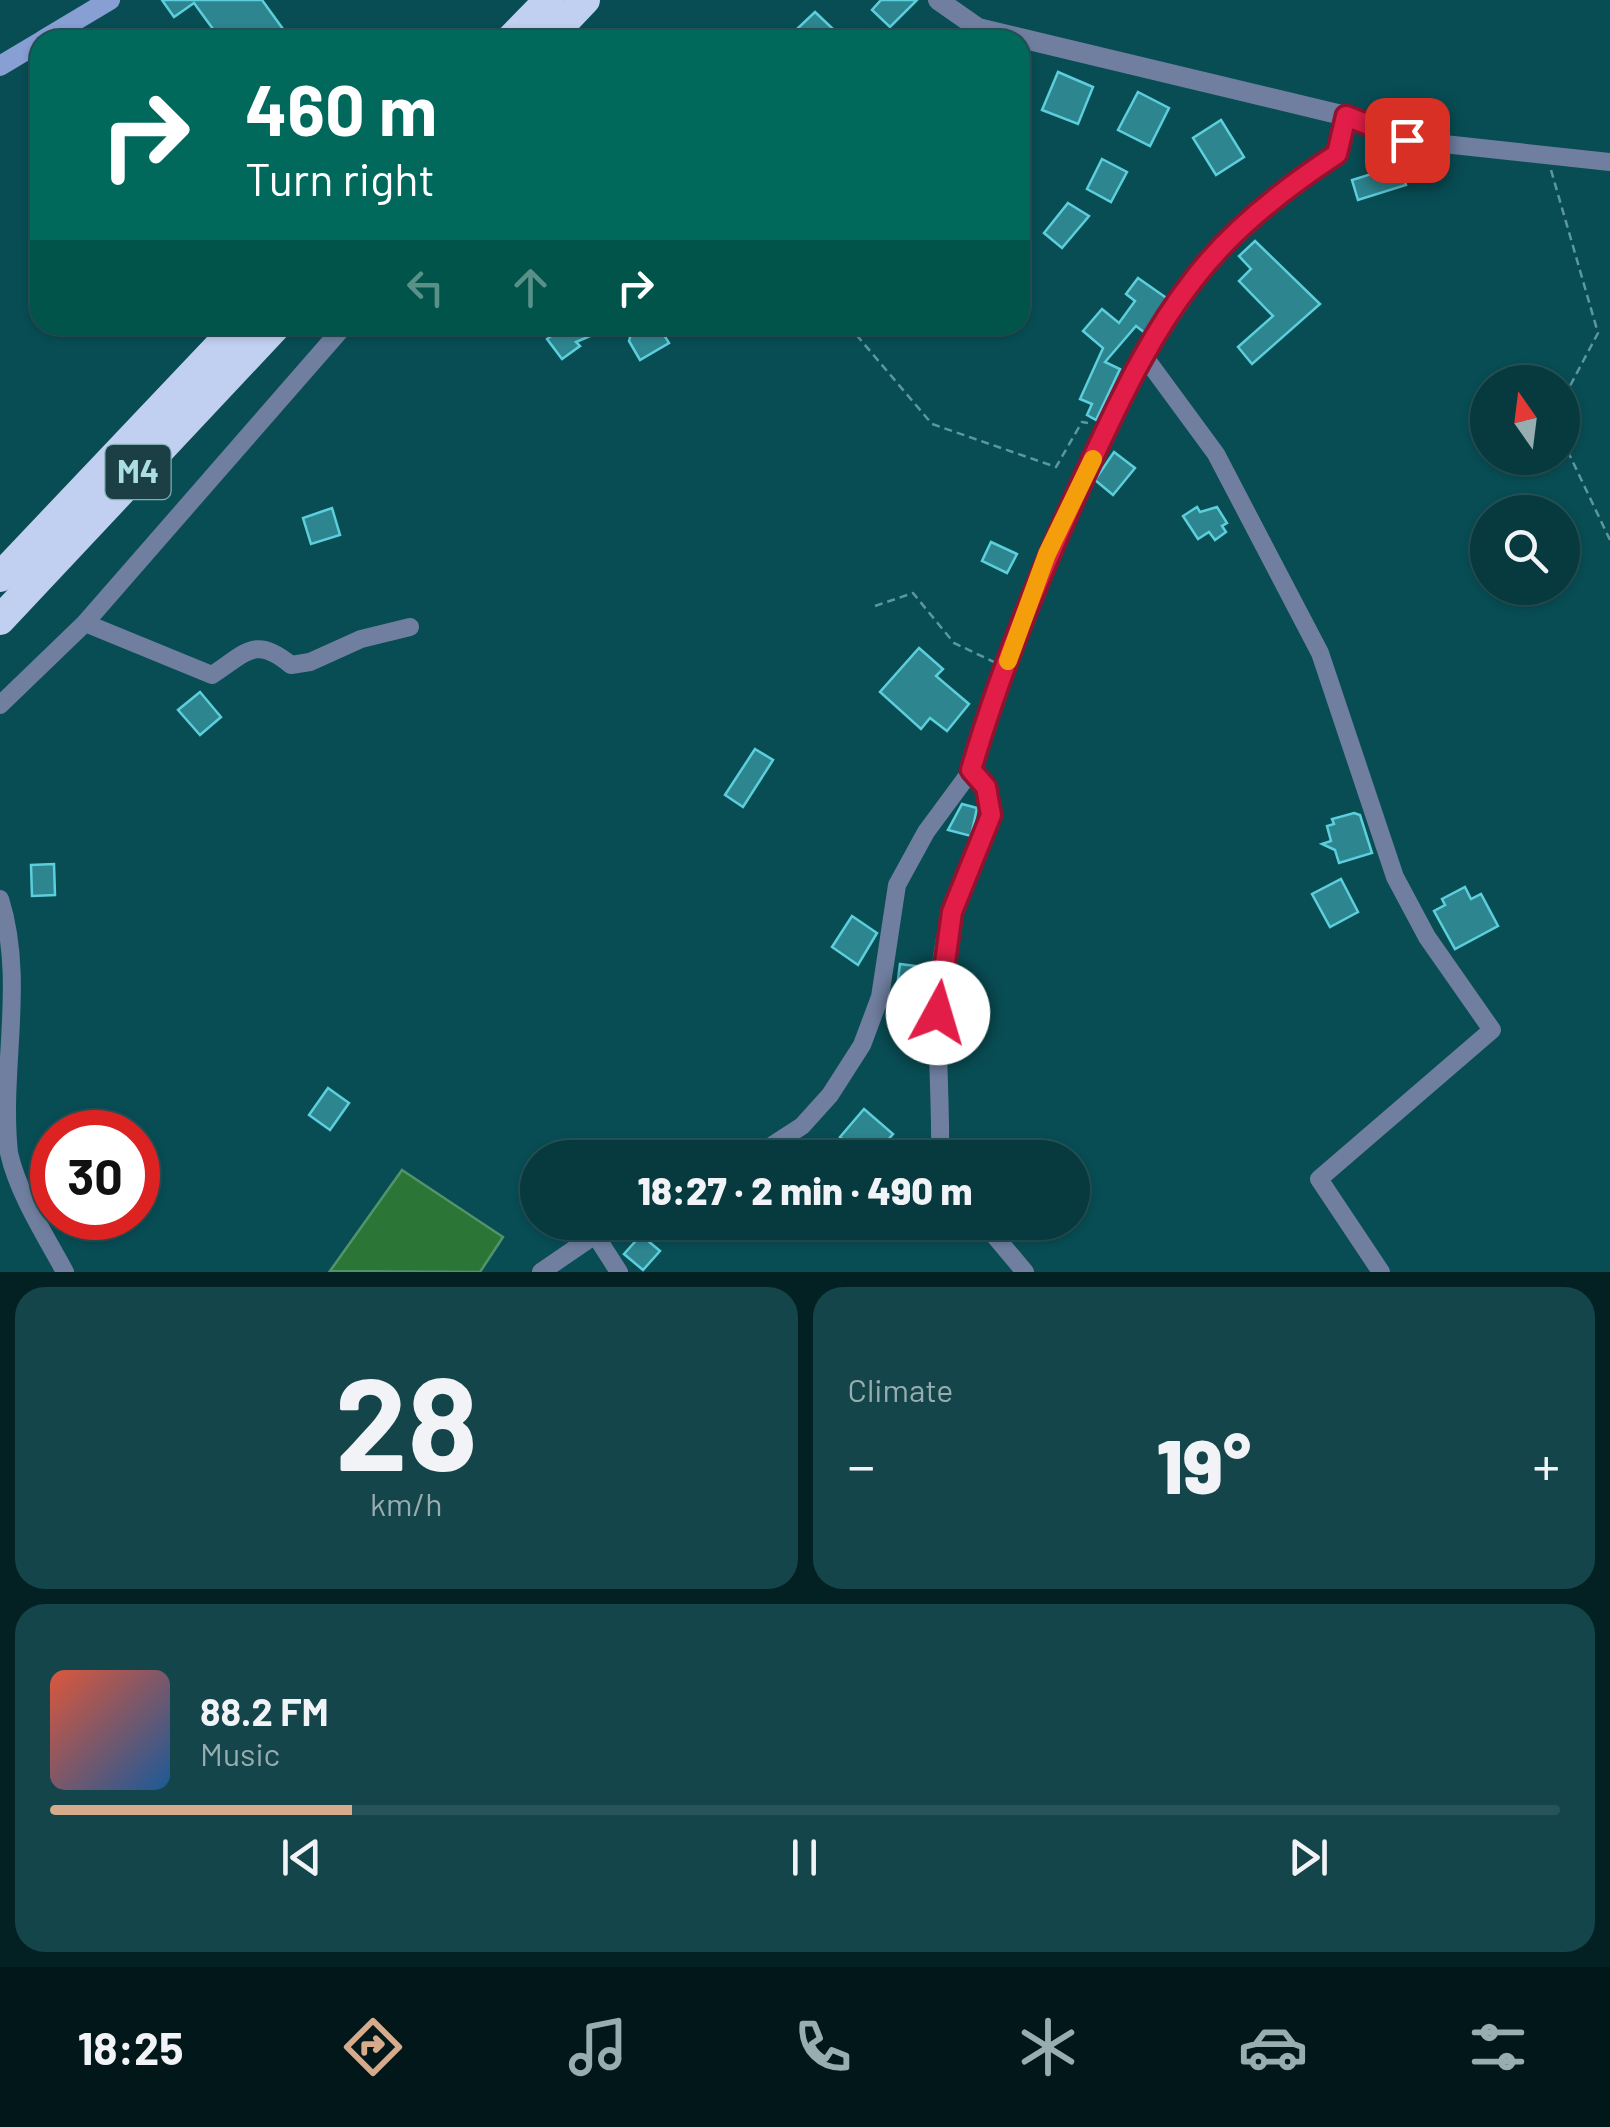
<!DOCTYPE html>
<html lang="en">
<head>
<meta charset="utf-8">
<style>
  body { margin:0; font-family:Barlow,sans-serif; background:#14454a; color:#f1f3f6; height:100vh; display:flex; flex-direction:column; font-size:38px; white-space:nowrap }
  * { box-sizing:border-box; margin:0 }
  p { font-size:32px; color:#98adb0 }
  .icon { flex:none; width:55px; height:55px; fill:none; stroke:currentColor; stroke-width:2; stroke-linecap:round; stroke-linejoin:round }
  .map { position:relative; height:1272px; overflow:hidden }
  .drawer { display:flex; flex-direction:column; gap:15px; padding:15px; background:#032023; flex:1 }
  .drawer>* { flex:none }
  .top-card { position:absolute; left:30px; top:30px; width:1000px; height:305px; border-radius:30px; box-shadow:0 2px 8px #0004,0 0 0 2px #275459; background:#00695c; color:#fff; overflow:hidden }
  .needle { width:65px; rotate:346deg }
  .fabs { position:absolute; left:1470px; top:365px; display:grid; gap:20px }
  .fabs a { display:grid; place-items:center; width:110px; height:110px; border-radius:50%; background:#063a3f; box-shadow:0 2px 8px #0004,0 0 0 2px #275459; font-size:50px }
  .speed { position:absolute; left:30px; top:1110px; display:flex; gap:20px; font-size:50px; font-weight:700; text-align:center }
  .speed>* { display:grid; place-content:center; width:130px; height:130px; border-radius:50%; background:#063a3f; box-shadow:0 2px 8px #0004,0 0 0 2px #275459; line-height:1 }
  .speed .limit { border:15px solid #d22; background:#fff; color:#111 }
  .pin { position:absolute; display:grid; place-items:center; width:85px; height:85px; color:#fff; margin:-42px; border-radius:20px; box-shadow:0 5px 15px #0006 }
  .me { position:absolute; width:110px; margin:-55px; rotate:6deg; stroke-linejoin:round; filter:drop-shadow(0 0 8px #0008) }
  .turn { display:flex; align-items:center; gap:35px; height:210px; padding:0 50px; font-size:45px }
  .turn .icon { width:130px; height:130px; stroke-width:2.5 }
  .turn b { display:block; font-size:70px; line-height:85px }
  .lanes { display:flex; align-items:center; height:95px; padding:0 50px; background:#0003; justify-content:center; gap:50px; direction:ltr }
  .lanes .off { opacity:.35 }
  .big { font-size:75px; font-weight:800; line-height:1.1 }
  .drawer .tile { flex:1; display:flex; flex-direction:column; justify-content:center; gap:15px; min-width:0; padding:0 35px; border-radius:30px; background:#14454a }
  .drawer .dial { align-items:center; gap:0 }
  .dial b { font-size:130px; line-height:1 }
  .song { display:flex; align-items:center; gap:30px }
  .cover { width:120px; height:120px; border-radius:15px; background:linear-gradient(135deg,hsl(10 70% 55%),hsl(210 70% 35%)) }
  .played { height:10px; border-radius:5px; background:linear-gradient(90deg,#d6ab8b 20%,#275459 20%) }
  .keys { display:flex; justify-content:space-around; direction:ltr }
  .heat { display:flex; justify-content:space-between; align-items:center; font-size:55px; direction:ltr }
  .drawer .tiles { flex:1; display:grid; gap:15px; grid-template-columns:1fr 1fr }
  .tile:last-child { grid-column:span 2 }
  .trip { position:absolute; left:520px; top:1140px; width:570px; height:100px; border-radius:50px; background:#063a3f; box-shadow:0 2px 8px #0004,0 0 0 2px #275459; font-weight:800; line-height:100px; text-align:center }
  .tab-bar { display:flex; height:160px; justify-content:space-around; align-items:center; background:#021719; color:#98adb0 }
  .tab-bar .icon { width:70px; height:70px }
  .tab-bar .current { color:#d6ab8b }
  .tab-bar b { font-size:45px; color:#f1f3f6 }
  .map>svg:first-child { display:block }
  .water { fill:#2b7536; stroke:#51946a; stroke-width:2.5 }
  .building { fill:#2c858f; stroke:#5dcedc; stroke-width:2.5 }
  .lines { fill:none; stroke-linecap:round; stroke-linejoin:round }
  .path { stroke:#5c979e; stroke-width:2.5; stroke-dasharray:8 5; stroke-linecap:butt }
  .minor { stroke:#707fa0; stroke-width:18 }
  .tertiary { stroke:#707fa0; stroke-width:20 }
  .secondary { stroke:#889fd4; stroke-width:20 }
  .motorway { stroke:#c1cff0; stroke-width:30 }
  .route-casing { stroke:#92132f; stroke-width:25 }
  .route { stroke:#e11d48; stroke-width:18 }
  .slow { stroke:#f59e0b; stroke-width:18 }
  .labels { text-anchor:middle; stroke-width:10; stroke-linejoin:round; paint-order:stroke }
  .shield { fill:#1b3f44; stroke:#80aeb3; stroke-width:2.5 }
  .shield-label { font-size:32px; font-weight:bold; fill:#abdde3 }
</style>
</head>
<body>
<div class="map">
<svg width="1610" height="1272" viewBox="0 0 1610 1272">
  <rect width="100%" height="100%" fill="#084d54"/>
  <!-- water -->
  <path class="water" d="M402,1170L503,1237L480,1272L330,1271Z"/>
  <!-- building -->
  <g class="building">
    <path d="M162,0H262L291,40H221L194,3L174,17Z"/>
    <path d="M881,0H917L890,27L872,10Z"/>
    <path d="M815,12L832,28L820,40H809L797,29Z"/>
    <path d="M1058,72L1093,87L1078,124L1042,110Z"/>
    <path d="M1138,92L1169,108L1150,146L1118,130Z"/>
    <path d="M1221,120L1244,157L1216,175L1193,138Z"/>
    <path d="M1102,159L1127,172L1111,202L1087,189Z"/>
    <path d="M1400,165L1406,185L1358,200L1352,180Z"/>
    <path d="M1068,203L1089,216L1062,248L1044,233Z"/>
    <path d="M1255,241L1320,304L1252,364L1238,347L1273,316L1239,281L1251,269L1239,256Z"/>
    <path d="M1138,278L1168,299L1145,333L1136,326L1105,362L1120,369L1096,420L1087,415L1092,404L1080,399L1103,348L1083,331L1102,309L1119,323L1135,301L1126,294Z"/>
    <path d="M567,325H616L576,342L580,346L562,359L547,339Z"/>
    <path d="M658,325L669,343L640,360L629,341L633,327Z"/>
    <path d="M1114,452L1135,468L1113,495L1095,480Z"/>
    <path d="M1197,507L1200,512L1217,507L1227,523L1222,526L1226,532L1215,540L1209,532L1198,539L1183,516Z"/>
    <path d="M332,508L340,535L311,544L303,518Z"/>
    <path d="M991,542L1017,554L1007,573L982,561Z"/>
    <path d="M919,648L943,669L936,676L969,704L947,731L930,718L921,729L880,692Z"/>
    <path d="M200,692L221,717L200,735L178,710Z"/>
    <path d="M755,749L773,760L743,807L725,795Z"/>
    <path d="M962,804L977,808L971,836L948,830Z"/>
    <path d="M1354,813L1360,815L1372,853L1339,863L1335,850L1322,844L1331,841L1327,826L1334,824L1332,819Z"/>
    <path d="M54,864L55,895L32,896L31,865Z"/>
    <path d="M1341,879L1358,912L1330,927L1312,894Z"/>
    <path d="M1465,887L1471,899L1481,894L1498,926L1455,949L1434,911L1445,905L1442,899Z"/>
    <path d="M852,916L877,933L858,965L832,947Z"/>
    <path d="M900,964L924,967L920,991L897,987Z"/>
    <path d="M328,1088L349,1103L330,1130L309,1115Z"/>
    <path d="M864,1109L893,1134L872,1158H865L840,1137Z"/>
    <path d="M641,1235L660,1251L643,1270L624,1254Z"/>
  </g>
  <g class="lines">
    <!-- path -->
    <g class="path">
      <path d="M1551,170L1598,333L1562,401"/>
      <path d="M848,325L932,424L1056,467L1082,422L1088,423"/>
      <path d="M1562,439L1610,540"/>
      <path d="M875,606L913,593L954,643L994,662"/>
    </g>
    <!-- minor -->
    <g class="minor">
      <path d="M1144,356L1216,454L1320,653L1395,877L1427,937L1492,1030L1319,1179L1381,1272"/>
      <path d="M85,623L212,675C246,653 255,635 291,665L310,662L361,639L410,627"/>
      <path d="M0,705L85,623L345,325"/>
      <path d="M0,899C26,981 0,1068 9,1153C18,1193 45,1235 65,1272"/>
      <path d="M753,1158L802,1126L830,1095L862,1045L880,997L897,885L926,832L971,771L1047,554L1131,375L1209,261L1288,187L1337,154L1346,116L1407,140L1610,162"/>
      <path d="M940,1158C942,1077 928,989 952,911C965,869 1017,806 971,771"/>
      <path d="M983,1222L1025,1272"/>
      <path d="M594,1233L619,1272"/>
      <path d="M541,1272L614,1222"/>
    </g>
    <!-- tertiary -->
    <path class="tertiary" d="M938,0L978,28L1346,116"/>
    <!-- secondary -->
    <g class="secondary">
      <path d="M43,40L110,0"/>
      <path d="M0,66L40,42"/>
    </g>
    <!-- motorway -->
    <g class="motorway">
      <path d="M510,40L549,0"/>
      <path d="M547,40L585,0"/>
      <path d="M0,577L239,325"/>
      <path d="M0,620L277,325"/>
    </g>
  </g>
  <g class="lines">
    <defs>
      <path id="route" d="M938,1013L952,912L991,815L986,787L971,770C1003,660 1048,555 1096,451C1124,391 1153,331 1194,279C1232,229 1285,188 1337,154L1346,116L1407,140"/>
    </defs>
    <!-- route casing -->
    <use href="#route" class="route-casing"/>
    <!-- route -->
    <use href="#route" class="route"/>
    <!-- slow -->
    <path class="slow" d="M1008,661L1047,554L1093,459"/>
  </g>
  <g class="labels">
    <!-- shield labels -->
    <rect class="shield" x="105.5" y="445" width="65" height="54" rx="8"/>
    <g class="shield-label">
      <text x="138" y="483">M4</text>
    </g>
  </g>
</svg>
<div class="fabs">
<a><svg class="needle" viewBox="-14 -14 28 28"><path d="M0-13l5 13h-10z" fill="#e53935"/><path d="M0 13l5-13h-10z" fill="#98adb0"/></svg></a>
<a><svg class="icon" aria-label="search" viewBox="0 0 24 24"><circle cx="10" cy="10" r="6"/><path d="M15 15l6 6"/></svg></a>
</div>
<div class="speed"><div class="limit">30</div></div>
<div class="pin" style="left:1407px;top:140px;background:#d93025"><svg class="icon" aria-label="arrive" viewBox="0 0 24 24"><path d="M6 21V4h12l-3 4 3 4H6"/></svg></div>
<svg class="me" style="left:938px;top:1013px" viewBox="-20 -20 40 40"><circle r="19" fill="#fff"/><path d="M0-13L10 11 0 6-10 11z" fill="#e11d48"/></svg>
<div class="trip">18:27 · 2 min · 490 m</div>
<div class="top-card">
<div class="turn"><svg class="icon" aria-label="right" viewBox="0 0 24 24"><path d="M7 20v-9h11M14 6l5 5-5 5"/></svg><div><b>460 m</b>Turn right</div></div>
<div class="lanes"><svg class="icon off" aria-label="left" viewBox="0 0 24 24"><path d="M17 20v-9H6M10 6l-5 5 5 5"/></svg><svg class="icon off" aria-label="ahead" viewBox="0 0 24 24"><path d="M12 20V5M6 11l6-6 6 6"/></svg><svg class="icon" aria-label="right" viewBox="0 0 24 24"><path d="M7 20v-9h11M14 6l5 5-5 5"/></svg></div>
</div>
</div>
<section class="drawer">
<div class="tiles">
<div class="tile dial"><b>28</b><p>km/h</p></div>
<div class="tile"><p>Climate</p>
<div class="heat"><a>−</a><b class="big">19°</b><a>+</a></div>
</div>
<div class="tile">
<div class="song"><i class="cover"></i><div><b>88.2 FM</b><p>Music</p></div></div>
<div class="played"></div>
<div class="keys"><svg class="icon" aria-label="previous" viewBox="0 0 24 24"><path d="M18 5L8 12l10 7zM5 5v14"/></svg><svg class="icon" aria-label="pause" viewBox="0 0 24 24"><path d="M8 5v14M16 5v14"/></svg><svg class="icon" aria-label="next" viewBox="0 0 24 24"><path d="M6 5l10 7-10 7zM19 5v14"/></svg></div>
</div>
</div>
</section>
<nav class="tab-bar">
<b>18:25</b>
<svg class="icon current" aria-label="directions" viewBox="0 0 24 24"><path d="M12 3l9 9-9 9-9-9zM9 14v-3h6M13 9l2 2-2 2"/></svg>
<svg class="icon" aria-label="music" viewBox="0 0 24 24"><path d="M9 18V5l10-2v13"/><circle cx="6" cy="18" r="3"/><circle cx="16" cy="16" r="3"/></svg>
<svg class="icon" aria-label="phone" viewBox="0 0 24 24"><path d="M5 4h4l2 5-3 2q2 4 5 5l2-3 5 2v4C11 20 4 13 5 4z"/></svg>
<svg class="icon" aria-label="climate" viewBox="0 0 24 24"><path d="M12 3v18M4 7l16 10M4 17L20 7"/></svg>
<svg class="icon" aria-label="car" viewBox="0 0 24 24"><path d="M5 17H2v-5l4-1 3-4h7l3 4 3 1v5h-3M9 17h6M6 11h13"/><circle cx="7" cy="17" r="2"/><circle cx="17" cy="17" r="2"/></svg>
<svg class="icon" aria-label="filters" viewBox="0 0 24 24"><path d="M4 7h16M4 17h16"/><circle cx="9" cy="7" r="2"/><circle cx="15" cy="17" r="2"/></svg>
</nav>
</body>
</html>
